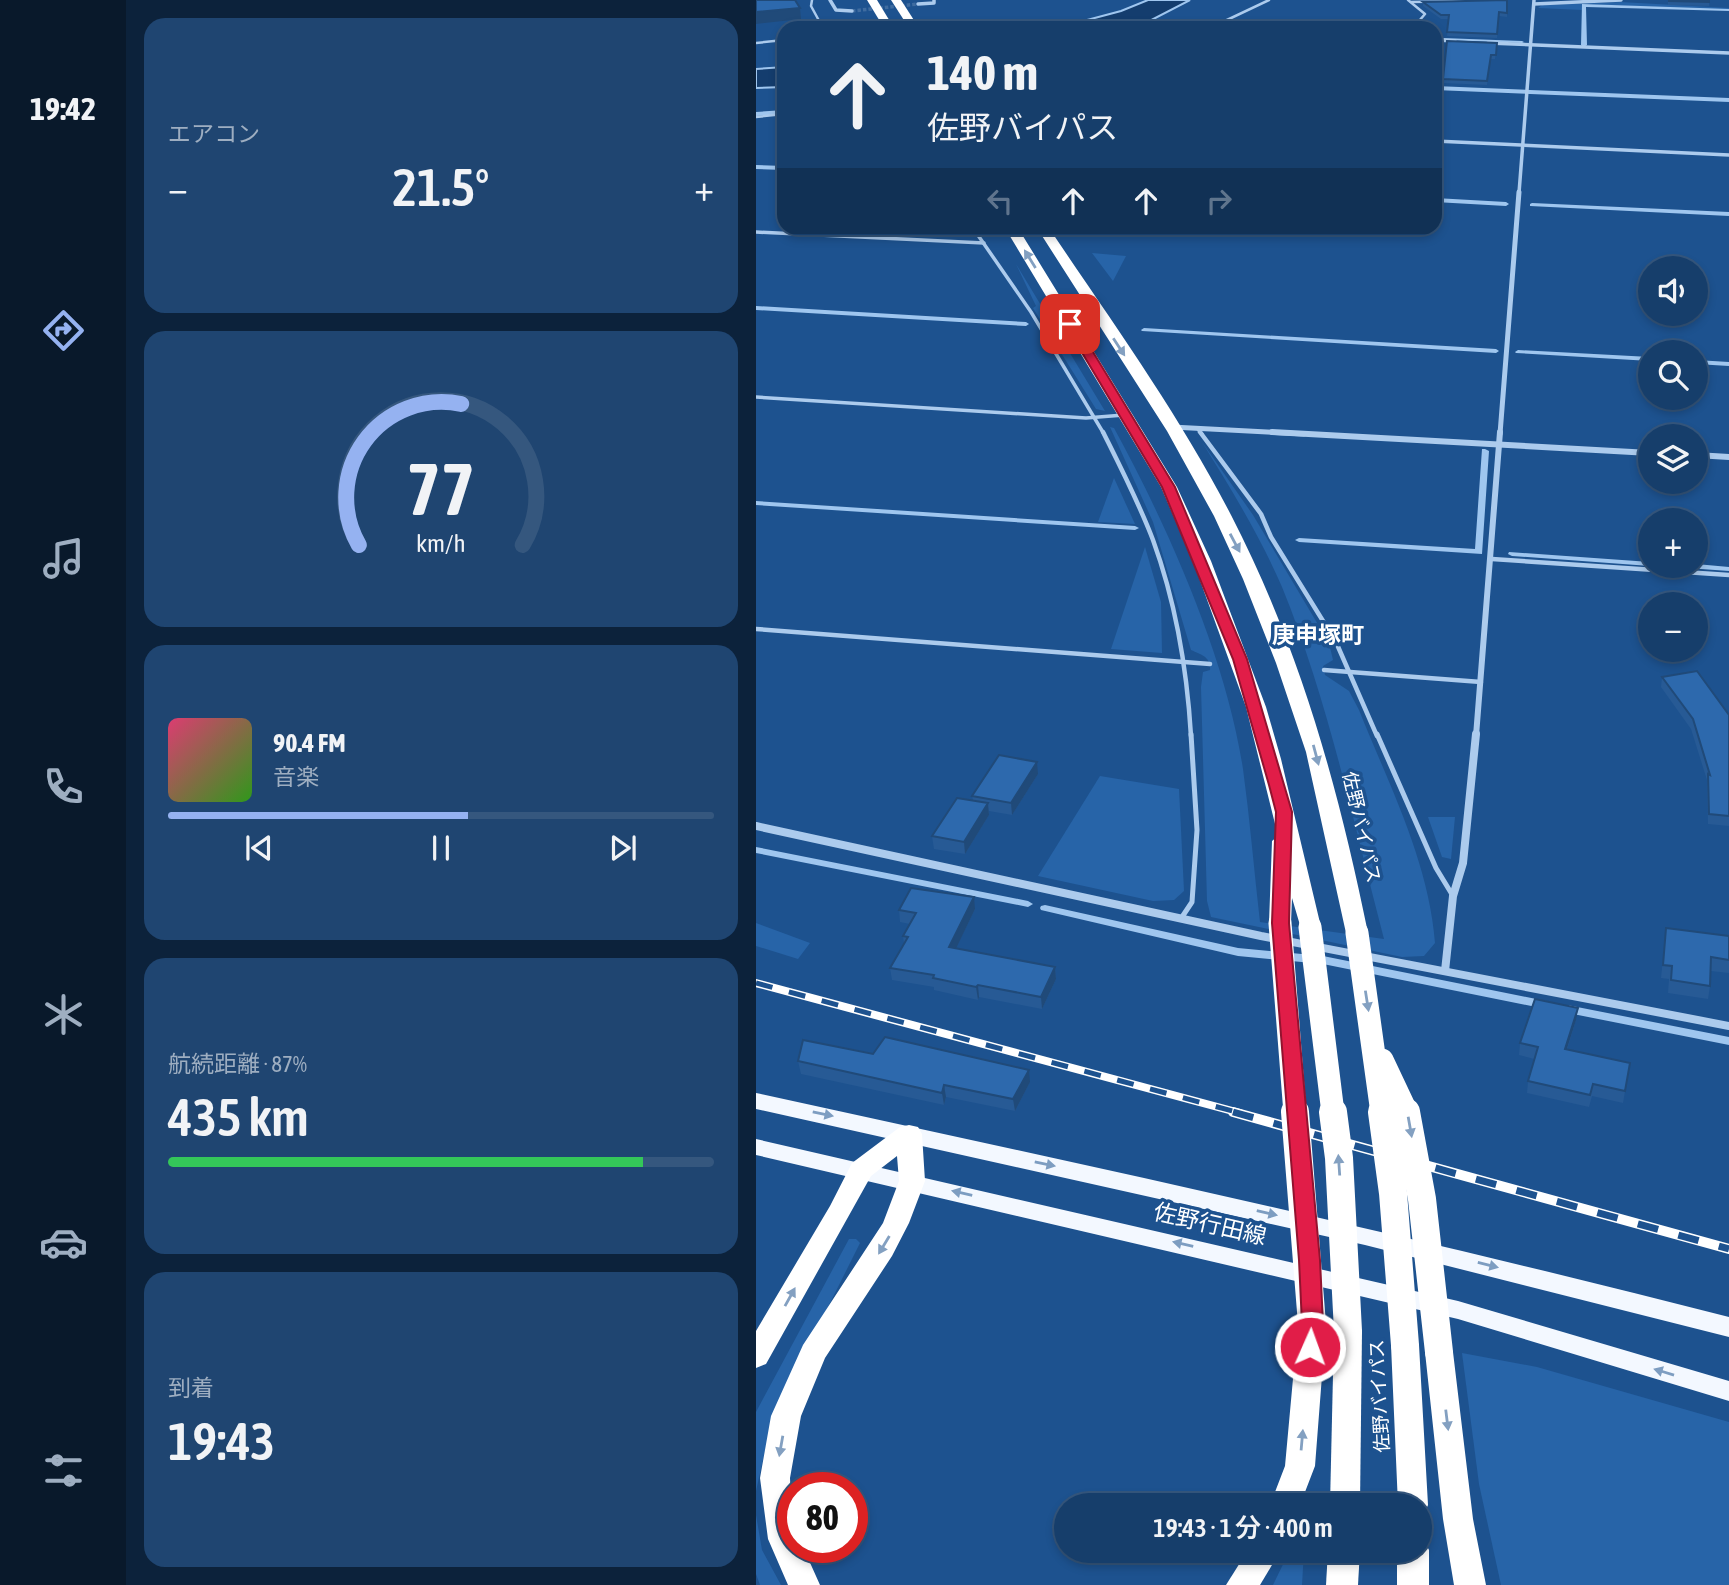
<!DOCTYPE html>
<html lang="ja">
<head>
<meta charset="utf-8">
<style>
  body { margin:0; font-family:"Asap Condensed","Noto Sans JP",sans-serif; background:#1f4571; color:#f1f3f6; height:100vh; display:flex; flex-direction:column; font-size:26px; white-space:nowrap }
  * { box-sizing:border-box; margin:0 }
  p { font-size:23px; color:#9eaec1 }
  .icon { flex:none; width:38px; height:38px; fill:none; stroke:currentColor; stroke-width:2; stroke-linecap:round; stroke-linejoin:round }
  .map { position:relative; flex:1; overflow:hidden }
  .sheet { display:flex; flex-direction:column; gap:18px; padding:18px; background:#0c223b; width:630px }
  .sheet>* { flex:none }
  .guide { position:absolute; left:21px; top:21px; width:665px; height:214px; border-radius:21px; box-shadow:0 4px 10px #0003,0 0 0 2px #35577e; background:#163e6b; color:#f1f3f6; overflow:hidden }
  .tools { position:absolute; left:882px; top:256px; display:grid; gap:14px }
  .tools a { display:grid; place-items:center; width:70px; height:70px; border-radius:50%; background:#163e6b; box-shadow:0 4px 10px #0003,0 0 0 2px #35577e; font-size:35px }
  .speed { position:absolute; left:21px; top:1472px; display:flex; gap:14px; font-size:35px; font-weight:700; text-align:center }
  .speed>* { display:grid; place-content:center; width:91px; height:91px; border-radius:50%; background:#163e6b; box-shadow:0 4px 10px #0003,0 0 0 2px #35577e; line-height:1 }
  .speed .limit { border:10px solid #d22; background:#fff; color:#111 }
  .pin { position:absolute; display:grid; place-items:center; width:60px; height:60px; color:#fff; margin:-30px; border-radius:14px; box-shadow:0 4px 10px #0006 }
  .me { position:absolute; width:77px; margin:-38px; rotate:2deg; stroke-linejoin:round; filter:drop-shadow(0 0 5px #0008) }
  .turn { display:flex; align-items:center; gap:24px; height:147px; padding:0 35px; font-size:32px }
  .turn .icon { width:91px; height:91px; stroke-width:2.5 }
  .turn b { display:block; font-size:49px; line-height:60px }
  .lanes { display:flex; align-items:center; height:66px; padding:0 35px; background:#0003; justify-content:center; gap:35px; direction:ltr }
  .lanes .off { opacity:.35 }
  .big { font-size:52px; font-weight:600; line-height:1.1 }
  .sheet .card { flex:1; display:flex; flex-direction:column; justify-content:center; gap:10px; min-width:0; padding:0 24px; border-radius:21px; background:#1f4571 }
  .sheet .dial { align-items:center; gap:0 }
  .dial svg { height:182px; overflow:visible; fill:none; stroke:#35577e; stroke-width:7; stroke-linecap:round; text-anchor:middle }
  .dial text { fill:#f1f3f6; stroke:none }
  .song { display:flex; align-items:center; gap:21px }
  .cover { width:84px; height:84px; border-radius:10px; background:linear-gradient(135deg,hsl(340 70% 55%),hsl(110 70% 35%)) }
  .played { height:7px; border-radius:4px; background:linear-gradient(90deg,#95b2f1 55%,#35577e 55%) }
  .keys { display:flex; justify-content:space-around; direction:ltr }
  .heat { display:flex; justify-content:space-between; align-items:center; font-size:38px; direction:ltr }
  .charge { height:10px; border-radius:5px; background:linear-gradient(90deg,#34c759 87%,#35577e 0) }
  .trip { position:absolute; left:298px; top:1493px; width:378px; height:70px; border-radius:35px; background:#163e6b; box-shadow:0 4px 10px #0003,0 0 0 2px #35577e; font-weight:600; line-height:70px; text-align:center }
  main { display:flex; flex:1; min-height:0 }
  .tab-bar { display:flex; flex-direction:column; width:126px; justify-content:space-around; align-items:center; background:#09192b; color:#9eaec1 }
  .tab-bar .icon { width:49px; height:49px }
  .tab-bar .on { color:#95b2f1 }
  .tab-bar b { font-size:32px; color:#f1f3f6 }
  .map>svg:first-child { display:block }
  .green { fill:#2764a8 }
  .water { fill:#143d6e; stroke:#9fc6ef; stroke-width:2 }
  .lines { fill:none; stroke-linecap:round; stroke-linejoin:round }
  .stream { fill:#9fc6ef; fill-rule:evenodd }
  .street-tunnel { stroke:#3f6ca0; stroke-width:3.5; stroke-dasharray:3.5 2; stroke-linecap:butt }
  .lane-far3 { stroke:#accbed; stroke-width:2.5 }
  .lane-far2 { stroke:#accbed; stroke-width:3.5 }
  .lane-far1 { stroke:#accbed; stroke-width:4.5 }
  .lane { stroke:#accbed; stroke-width:5 }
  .street-far3 { stroke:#accbed; stroke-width:3.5 }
  .street-far2 { stroke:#accbed; stroke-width:5 }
  .street-far1 { stroke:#accbed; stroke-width:6 }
  .street { stroke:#accbed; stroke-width:8 }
  .primary { fill:#f3f8ff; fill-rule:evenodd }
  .highway { fill:#fff; fill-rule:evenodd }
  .rail-far1-casing { stroke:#fff; stroke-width:8 }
  .rail-casing { stroke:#fff; stroke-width:10 }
  .rail-far1 { stroke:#1d528f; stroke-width:5; stroke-dasharray:17; stroke-linecap:butt }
  .rail { stroke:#1d528f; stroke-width:7; stroke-dasharray:21; stroke-linecap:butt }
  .highway-bridge-far1 { stroke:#fff; stroke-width:23 }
  .highway-bridge { stroke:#fff; stroke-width:28 }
  .wall { fill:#275a95 }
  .shaded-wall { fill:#204a79 }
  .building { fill:#2d69ad; stroke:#204a79; stroke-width:2 }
  .oneway { fill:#83a0c1 }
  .oneway2 { fill:#7d9dc1 }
  .route { fill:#e11d48; stroke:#92132f; stroke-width:2 }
  .labels { text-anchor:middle; stroke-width:7; stroke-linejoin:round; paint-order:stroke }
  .street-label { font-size:19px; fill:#fff; stroke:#1d528f }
  .quarter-label { font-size:23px; font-weight:bold; fill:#fff; stroke:#1d528f }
  .near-street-label { font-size:23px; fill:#fff; stroke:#1d528f }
</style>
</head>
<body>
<main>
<nav class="tab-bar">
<b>19:42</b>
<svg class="icon on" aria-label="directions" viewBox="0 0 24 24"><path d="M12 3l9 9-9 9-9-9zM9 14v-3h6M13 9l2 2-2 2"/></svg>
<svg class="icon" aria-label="music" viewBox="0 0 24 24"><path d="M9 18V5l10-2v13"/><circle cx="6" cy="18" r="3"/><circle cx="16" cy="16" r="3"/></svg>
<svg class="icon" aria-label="phone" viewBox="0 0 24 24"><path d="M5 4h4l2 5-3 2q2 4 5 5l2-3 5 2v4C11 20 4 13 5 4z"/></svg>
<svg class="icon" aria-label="climate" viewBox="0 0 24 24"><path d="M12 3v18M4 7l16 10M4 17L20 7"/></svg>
<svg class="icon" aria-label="car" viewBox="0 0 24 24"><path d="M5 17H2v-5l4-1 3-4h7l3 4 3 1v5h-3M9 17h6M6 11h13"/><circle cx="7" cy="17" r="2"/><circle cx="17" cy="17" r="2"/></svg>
<svg class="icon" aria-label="filters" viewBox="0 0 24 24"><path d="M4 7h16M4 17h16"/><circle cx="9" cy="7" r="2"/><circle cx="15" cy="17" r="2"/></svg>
</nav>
<section class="sheet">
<div class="card"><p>エアコン</p>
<div class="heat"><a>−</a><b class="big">21.5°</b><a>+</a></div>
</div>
<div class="card dial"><svg viewBox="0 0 100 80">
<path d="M14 69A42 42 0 1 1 86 69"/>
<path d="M14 69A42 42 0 0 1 59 7" stroke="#95b2f1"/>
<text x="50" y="56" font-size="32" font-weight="700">77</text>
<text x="50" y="72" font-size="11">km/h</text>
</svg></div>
<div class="card">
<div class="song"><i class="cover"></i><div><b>90.4 FM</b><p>音楽</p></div></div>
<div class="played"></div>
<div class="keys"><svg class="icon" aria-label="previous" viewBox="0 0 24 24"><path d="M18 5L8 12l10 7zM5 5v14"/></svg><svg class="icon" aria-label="pause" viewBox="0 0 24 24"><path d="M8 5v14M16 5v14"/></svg><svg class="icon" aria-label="next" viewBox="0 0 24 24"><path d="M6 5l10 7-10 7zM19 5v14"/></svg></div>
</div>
<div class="card"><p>航続距離 · 87%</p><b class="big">435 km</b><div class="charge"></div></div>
<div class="card"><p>到着</p><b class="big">19:43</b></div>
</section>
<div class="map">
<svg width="973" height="1585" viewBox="0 0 973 1585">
  <rect width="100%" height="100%" fill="#1d528f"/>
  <!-- green -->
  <g class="green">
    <path d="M864,2L973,8V10L826,4V10L782,8L786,5Z"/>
    <path d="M336,253L370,256L357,281Z"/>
    <path d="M260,264L349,411L340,409L277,308L280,306Z"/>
    <path d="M354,427L358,428C412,527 470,657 487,769C494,820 498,871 504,922L628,939C597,821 572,700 526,587C504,536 475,489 446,442L497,515L573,643L577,660L567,666L569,675L593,691L603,710C633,785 673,862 679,943L668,956L646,957L455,917L451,901L445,687L447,672L454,670C455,657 446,655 435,650L397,522Z"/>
    <path d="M358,478L379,524L342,522Z"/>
    <path d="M389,547L405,602L406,653L355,649Z"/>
    <path d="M344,776L423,789L428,891L418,900L397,901L282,876Z"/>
    <path d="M672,817H699L695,859L686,857Z"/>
    <path d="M0,923L54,943L42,959L0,946Z"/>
    <path d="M93,1239H100L104,1243L16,1419L0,1491V1412Z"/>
    <path d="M706,1353L781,1367L973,1422V1585H745L723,1484Z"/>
    <path d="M0,1515L6,1550L25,1585H4L0,1574Z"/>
    <path d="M534,1550L548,1551L546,1585H517Z"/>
  </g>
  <!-- water -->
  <g class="water">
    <path d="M392,0H434L380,28H301L365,11Z"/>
    <path d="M28,67V87L0,88V69Z"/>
  </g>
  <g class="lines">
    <!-- stream -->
    <g class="stream">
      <path d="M826,4L973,9V11L830,7L831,45L828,47L825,45Z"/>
      <path d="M687,38L766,41L768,42L766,43L685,40Z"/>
      <path d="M679,86L973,98V102L679,90Z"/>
      <path d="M28,110V114L0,116V112Z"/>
      <path d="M0,165L28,166V170L0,169Z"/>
      <path d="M679,198L750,202L753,204L750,206L679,202Z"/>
      <path d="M776,203L973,212V216L774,206V204Z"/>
      <path d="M0,306L270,322L273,324L270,326L0,310Z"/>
      <path d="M388,328L740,349L743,351L740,353L386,331L385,330Z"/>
      <path d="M762,350L894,357V361L760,353L759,352Z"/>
      <path d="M940,360L973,362V366L940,364Z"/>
      <path d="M726,449H729L733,451L726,554L543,542L539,540L543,538L719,549Z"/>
      <path d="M0,501L379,526L383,528L379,530L0,505Z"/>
      <path d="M753,552L894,562V565H897L894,566L756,556L752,554Z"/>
      <path d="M940,564L973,567V571L917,567L913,565Z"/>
      <path d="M0,847L272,901L277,904L272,907L0,853Z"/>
      <path d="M289,905L482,948L567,956L790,1001L794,1002L795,1005L794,1008L790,1009L567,964L482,956L285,910L284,908L285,906Z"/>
      <path d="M811,1005L973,1037V1045L807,1012L806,1009L807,1006Z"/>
    </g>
    <!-- street-tunnel -->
    <path class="street-tunnel" d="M96,11L162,4"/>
    <!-- lane-far3 -->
    <g class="lane-far3">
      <path d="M56,0L55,6L67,28"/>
      <path d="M652,0L669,14L657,28"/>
      <path d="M655,2L711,1"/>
      <path d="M454,28L513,0"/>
      <path d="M0,43L28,40"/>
      <path d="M0,117L28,114"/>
    </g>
    <!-- lane-far2 -->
    <g class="lane-far2">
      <path d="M217,228L275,312L348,434"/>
      <path d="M0,232L228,243"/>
      <path d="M0,397L330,418L368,415"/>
      <path d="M441,428L446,434"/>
    </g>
    <!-- lane-far1 -->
    <g class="lane-far1">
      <path d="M347,432C365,468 383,503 397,540C420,603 431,670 435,736"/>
      <path d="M444,432L505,514L515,537L580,642L621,736"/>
      <path d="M736,559L973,575"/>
      <path d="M0,629L454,664"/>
      <path d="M568,670L725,682"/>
    </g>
    <!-- lane -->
    <g class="lane">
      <path d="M621,734L680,868L697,896"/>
      <path d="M426,917L436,902L441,830L435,734"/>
    </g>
    <!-- street-far3 -->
    <g class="street-far3">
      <path d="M74,0L80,10L96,11"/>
      <path d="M162,4L178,3V0"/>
      <path d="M778,4L865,0"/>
      <path d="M679,40L699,41"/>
      <path d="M732,43L973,53"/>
      <path d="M679,141L973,155"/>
      <path d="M763,193L778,0"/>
    </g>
    <!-- street-far2 -->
    <g class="street-far2">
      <path d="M416,427L548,434"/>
      <path d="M744,434L763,192"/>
    </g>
    <!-- street-far1 -->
    <g class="street-far1">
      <path d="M516,432L894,453"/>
      <path d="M940,455L973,457"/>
      <path d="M720,736L744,432"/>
    </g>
    <!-- street -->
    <g class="street">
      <path d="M0,826L505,936L973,1026"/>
      <path d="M689,971L697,896L707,863L720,734"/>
    </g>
    <!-- primary -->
    <g class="primary">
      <path d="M0,1093C325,1164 651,1234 973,1317V1337L609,1245L0,1109Z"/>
      <path d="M0,1139L702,1301L973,1381V1401L702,1319L0,1155Z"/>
    </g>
    <!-- highway -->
    <g class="highway">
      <path d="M111,0H121L138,28H128Z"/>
      <path d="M135,0H145L163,28H153Z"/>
      <path d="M249,228H262L421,487L455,561L510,707L525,759L565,927L562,932L554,934L546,932L536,898L535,923L532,928L524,930L516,928L513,923L516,841L522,836L490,707L437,561L405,487Z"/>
      <path d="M281,228H293C356,322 423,414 475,515C544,649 582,786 612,933L609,938L601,941L593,938L590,933L550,752L520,663L487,579L458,516L411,431Z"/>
      <path d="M153,1125L162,1127L166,1134L169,1181L153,1223L136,1256L69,1358L45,1416L34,1478L37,1547H47L64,1585H32L12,1539L4,1478L15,1416L47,1345L127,1223L143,1181L141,1156L115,1176L10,1364L0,1368V1331L74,1206L96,1163L144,1127Z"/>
      <path d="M556,1313L566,1316L570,1324L559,1466L544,1505H514L529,1466L542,1324L546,1316Z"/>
      <path d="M592,1320L602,1323L606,1331L604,1505H574L578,1331L582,1323Z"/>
      <path d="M649,1333L659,1337L663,1345L672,1505L668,1514L663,1516V1505H642L635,1345L639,1337Z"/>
      <path d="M683,1340L693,1344L697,1352L717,1519L730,1585H698L687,1519L669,1352L673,1344Z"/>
      <path d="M663,1538L668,1540L673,1550V1585H641V1550H663Z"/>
      <path d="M492,1550H525L504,1585H470Z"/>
      <path d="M572,1550H604L602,1585H570Z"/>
    </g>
    <defs>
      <path id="rail-far1" d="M0,983L484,1113"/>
      <path id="rail" d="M477,1112L973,1249"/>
    </defs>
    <!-- rail-far1 casing -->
    <use href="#rail-far1" class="rail-far1-casing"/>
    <!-- rail casing -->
    <use href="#rail" class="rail-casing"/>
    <!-- rail-far1 -->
    <use href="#rail-far1" class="rail-far1"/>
    <!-- rail -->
    <use href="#rail" class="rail"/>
    <!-- highway-bridge-far1 -->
    <g class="highway-bridge-far1">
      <path d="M524,923L539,1113"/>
      <path d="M554,927L577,1113"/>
      <path d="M601,933L626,1113"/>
      <path d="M626,1060L651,1113"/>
    </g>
    <!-- highway-bridge -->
    <g class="highway-bridge">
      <path d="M539,1112L556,1324"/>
      <path d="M577,1112L583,1158L592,1331"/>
      <path d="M626,1112L637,1193L649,1345"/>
      <path d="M650,1112L666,1199L683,1352"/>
    </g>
  </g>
  <!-- wall -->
  <g class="wall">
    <path d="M912,0H953V6L912,5Z"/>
    <path d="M667,2L751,13V17L743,16L741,38L691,36L693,19H685L667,6Z"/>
    <path d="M691,41L741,43L739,59H734L731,85L687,83Z"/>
    <path d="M906,677L973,715V826L952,824L951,780L935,729L905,687Z"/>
    <path d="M282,774L256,815L233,811V815L209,854L178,849L176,836L217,800L216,796Z"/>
    <path d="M219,909L200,948L299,967L300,979L286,1009L223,997L222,1000L178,990V987L136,980L134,968L148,943L147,936L154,924L144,922L143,910Z"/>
    <path d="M910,928L973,936V973L955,971L954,986L952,999L912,993L913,979L905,978Z"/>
    <path d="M820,1020L811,1050L874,1063L867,1103L836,1096L833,1107L771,1093L772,1081L778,1059L763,1055L764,1043Z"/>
    <path d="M117,1054L274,1082L259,1111L190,1097L188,1105L45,1074L42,1061Z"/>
  </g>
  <!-- shaded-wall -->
  <g class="shaded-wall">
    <path d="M44,8L45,19L0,24V12Z"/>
    <path d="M281,762L282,774L256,815L255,803Z"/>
    <path d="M232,803L233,815L209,854L208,842Z"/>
    <path d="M218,897L219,909L195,959L193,947Z"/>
    <path d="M299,967L300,979L286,1009L285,997Z"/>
    <path d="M222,985L223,997L222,1000L220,987Z"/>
    <path d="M822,1008L820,1020L807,1061L809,1049Z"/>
    <path d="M273,1070L274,1082L259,1111L257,1099Z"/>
    <path d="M188,1085L190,1097L188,1105L186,1093Z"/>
  </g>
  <!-- building -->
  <g class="building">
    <path d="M0,0H39L44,8L0,12Z"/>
    <path d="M751,0V13L743,12L741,34L691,32L693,15H685L667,2Z"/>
    <path d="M913,0H953V2L913,1Z"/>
    <path d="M691,41L741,43L740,55H735L731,81L687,79Z"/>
    <path d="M941,671L973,715V816L953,814L952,774L954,775L937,719L906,677Z"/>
    <path d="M243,755L281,762L255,803L216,796Z"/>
    <path d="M201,798L232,803L208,842L176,836Z"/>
    <path d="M155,888L218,897L193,947L299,967L285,997L222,985L220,987L177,978L178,975L134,968L152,937L147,936L160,913L143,910Z"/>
    <path d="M910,928L973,936V960L955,957L954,986L915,980L916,966L907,965Z"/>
    <path d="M779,999L822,1008L809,1049L874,1063L869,1091L837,1084L834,1095L772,1081L782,1047L764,1043Z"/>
    <path d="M129,1037L273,1070L257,1099L188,1085L186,1093L42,1061L47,1040L117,1054Z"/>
  </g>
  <!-- one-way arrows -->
  <defs><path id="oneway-solid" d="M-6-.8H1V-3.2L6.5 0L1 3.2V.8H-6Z" transform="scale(1.75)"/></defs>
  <g class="oneway">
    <use href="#oneway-solid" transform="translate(274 259) rotate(-122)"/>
    <use href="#oneway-solid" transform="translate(363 347) rotate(57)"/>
    <use href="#oneway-solid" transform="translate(479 543) rotate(62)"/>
    <use href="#oneway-solid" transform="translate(560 755) rotate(75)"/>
    <use href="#oneway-solid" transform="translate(611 1001) rotate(81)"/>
    <use href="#oneway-solid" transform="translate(654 1127) rotate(80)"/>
    <use href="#oneway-solid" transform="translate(583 1165) rotate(-94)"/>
    <use href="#oneway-solid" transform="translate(128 1245) rotate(121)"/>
    <use href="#oneway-solid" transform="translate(34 1297) rotate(-61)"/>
    <use href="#oneway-solid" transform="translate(691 1420) rotate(83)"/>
    <use href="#oneway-solid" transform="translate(546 1440) rotate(-85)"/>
    <use href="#oneway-solid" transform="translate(25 1446) rotate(100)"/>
  </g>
  <g class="oneway2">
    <use href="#oneway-solid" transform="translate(67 1114) rotate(12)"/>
    <use href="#oneway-solid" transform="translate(289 1164) rotate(12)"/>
    <use href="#oneway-solid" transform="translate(206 1193) rotate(-167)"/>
    <use href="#oneway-solid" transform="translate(511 1213) rotate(13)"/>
    <use href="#oneway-solid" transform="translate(427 1244) rotate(-167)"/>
    <use href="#oneway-solid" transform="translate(732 1265) rotate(14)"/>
    <use href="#oneway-solid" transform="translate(908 1372) rotate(-163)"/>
  </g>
  <!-- route -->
  <path class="route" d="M314,321L320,324L419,487L491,659L536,812L533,923L564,1260L567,1324L565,1347L562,1354L554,1356L547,1354L544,1347L546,1324L543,1260L516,923L520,812L513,785L477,659L406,487L309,324Z"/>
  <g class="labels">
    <!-- street labels -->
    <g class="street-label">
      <text transform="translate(606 827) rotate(77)" y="7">佐野バイパス</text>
      <text transform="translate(623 1396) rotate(-93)" y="7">佐野バイパス</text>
    </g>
    <!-- quarter labels -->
    <g class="quarter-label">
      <text x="562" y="643">庚申塚町</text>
    </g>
    <!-- near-street labels -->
    <g class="near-street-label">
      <text transform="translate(454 1224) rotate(13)" y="8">佐野行田線</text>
    </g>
  </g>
</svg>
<div class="tools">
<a><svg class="icon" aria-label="sound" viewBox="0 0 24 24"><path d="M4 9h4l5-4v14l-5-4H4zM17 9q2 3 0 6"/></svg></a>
<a><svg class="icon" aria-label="search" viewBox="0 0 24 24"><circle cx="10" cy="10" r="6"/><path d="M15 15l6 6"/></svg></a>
<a><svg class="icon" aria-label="layers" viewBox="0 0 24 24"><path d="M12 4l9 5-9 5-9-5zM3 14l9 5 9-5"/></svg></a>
<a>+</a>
<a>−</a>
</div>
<div class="speed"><div class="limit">80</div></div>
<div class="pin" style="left:314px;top:324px;background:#d93025"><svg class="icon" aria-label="arrive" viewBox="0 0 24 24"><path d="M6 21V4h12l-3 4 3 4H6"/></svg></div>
<svg class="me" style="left:554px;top:1347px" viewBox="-20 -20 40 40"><circle r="17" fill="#e11d48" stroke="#fff" stroke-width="3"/><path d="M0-11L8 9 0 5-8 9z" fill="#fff"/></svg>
<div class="trip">19:43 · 1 分 · 400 m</div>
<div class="guide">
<div class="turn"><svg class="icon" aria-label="ahead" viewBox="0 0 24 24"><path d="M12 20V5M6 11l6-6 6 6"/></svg><div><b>140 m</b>佐野バイパス</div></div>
<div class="lanes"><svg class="icon off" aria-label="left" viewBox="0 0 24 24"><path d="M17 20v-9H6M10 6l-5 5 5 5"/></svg><svg class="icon" aria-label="ahead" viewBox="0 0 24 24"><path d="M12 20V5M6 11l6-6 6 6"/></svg><svg class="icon" aria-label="ahead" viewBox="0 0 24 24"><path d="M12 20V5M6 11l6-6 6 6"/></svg><svg class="icon off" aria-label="right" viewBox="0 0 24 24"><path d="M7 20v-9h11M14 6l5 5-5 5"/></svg></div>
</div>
</div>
</main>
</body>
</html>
